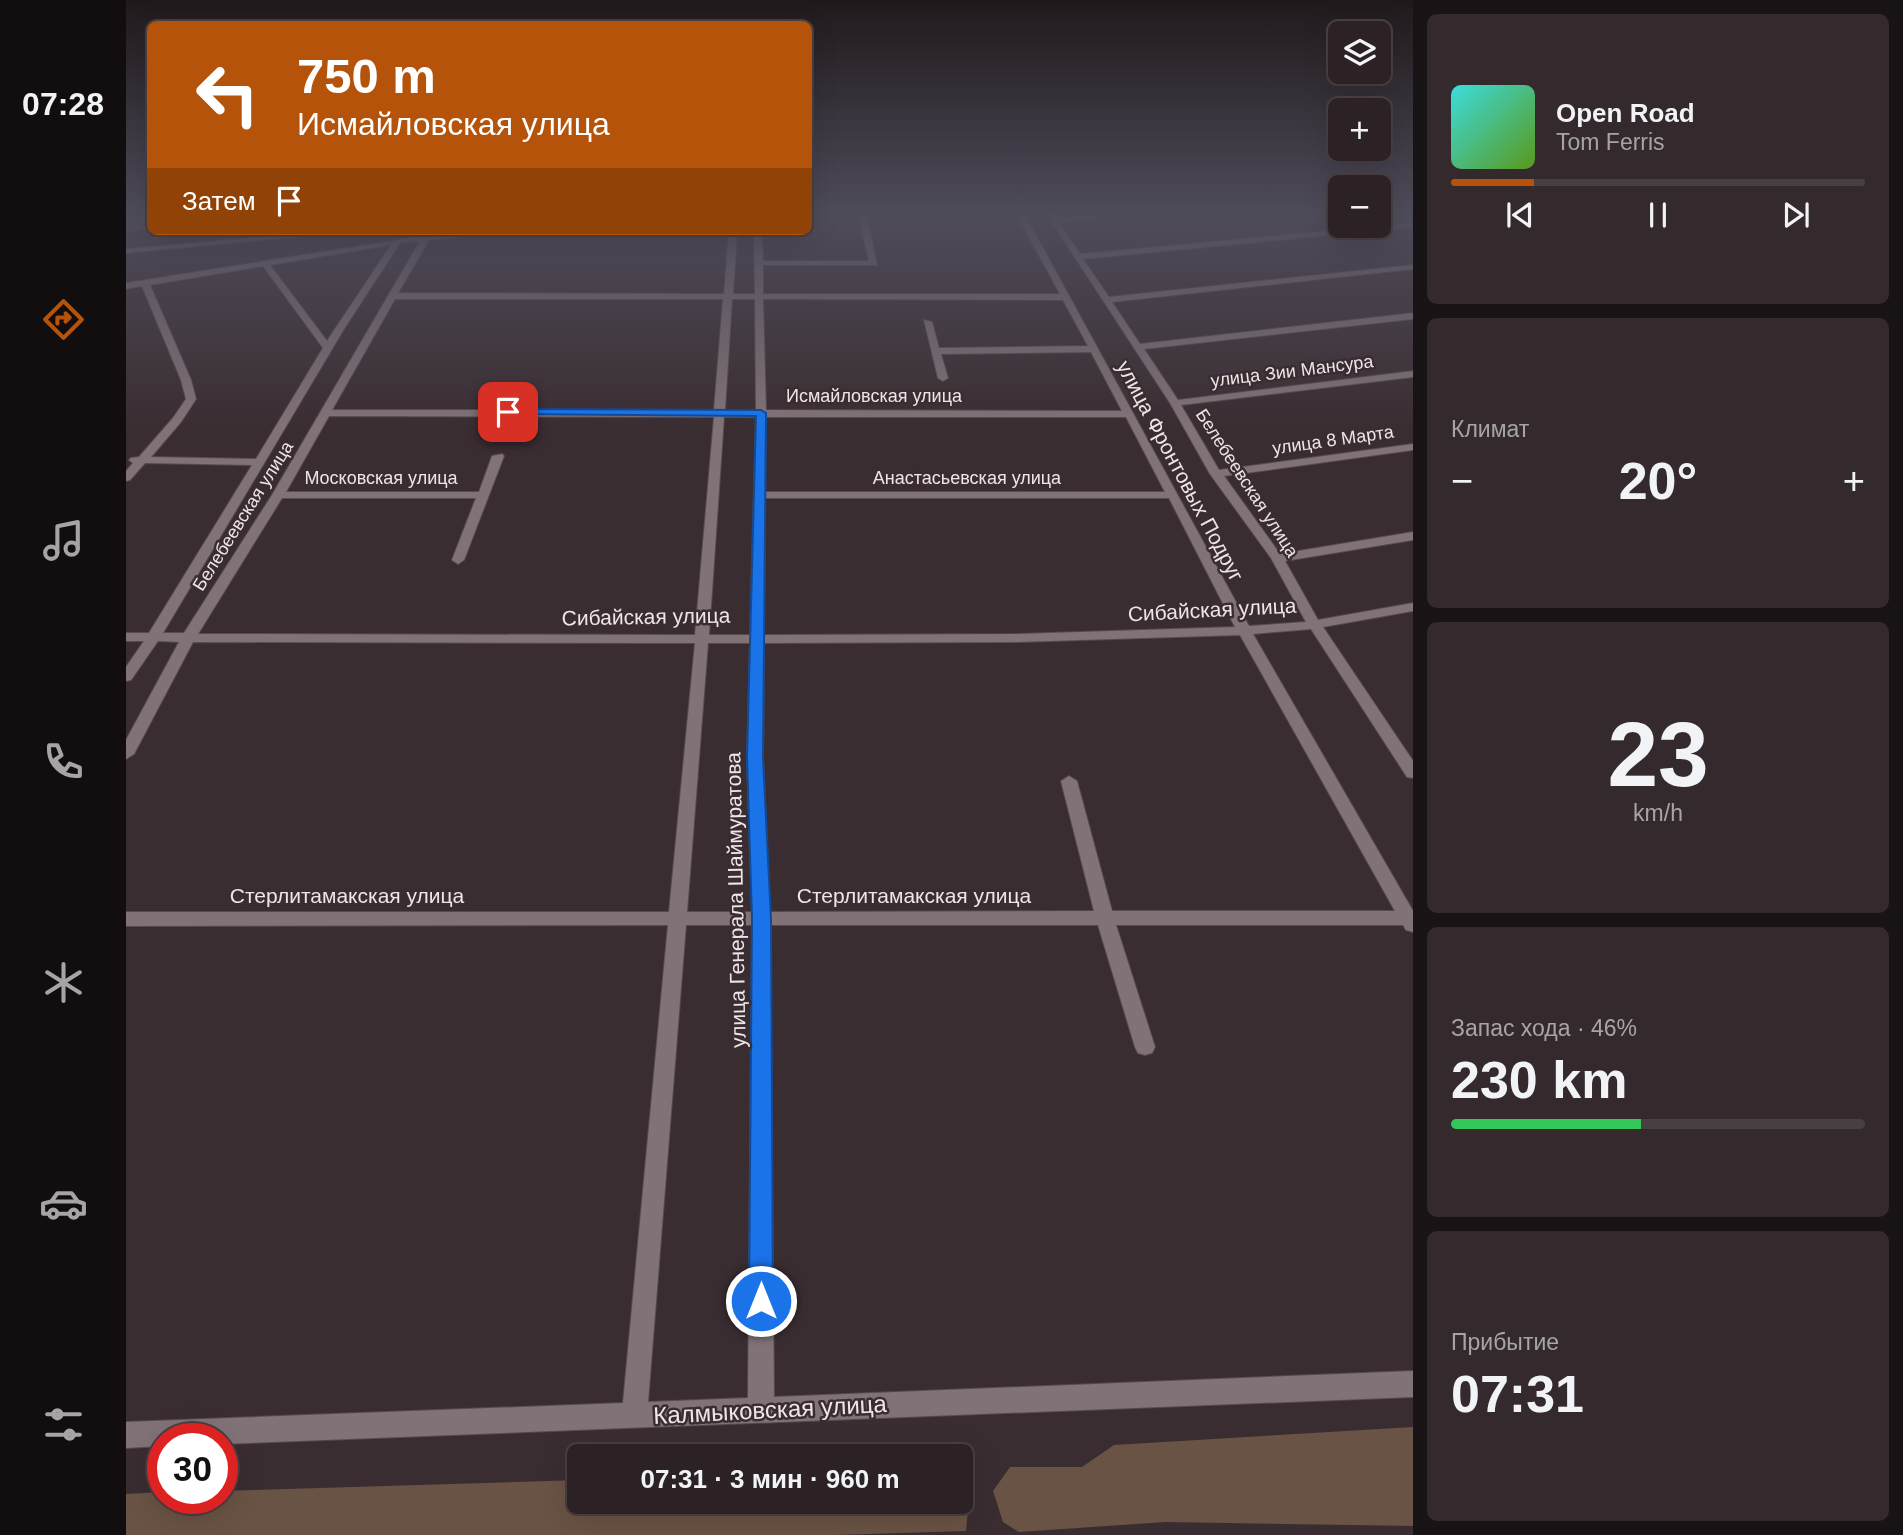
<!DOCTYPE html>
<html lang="ru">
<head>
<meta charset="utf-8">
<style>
  body { margin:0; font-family:Helvetica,sans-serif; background:#342a2e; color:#f1f3f6; height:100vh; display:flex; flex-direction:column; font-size:26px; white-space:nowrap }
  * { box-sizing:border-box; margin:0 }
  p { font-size:23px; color:#a6a4a7 }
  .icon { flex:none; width:38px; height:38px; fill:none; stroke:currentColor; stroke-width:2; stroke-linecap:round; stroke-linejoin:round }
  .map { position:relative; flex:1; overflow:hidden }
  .details { display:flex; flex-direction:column; gap:14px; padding:14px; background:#181315; width:490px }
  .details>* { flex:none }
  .guide { position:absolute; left:21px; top:21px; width:665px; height:214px; border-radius:10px; box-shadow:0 7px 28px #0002,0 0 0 2px #483f43; background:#b45309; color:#fff; overflow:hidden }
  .buttons { position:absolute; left:1202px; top:21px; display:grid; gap:14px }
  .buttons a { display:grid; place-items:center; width:63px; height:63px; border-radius:10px; background:#2c2226; box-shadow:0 7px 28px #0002,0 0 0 2px #483f43; font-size:35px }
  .speed { position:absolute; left:21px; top:1423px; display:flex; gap:14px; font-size:35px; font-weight:700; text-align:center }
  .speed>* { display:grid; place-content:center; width:91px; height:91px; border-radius:50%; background:#2c2226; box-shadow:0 7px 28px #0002,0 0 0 2px #483f43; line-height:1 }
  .speed .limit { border:10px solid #d22; background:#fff; color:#111 }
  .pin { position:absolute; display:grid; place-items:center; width:60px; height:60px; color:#fff; margin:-30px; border-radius:14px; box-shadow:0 4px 10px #0006 }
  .me { position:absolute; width:77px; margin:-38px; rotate:0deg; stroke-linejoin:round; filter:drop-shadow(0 0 5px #0008) }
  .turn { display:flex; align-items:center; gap:24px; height:147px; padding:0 35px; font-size:32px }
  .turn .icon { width:91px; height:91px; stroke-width:2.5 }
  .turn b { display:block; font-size:49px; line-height:60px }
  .then { display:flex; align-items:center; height:66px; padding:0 35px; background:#0003; gap:14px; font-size:26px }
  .big { font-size:52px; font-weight:600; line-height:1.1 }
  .details .widget { flex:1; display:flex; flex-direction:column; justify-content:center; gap:10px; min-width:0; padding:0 24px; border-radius:10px; background:#342a2e }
  .details .dial { align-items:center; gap:0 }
  .dial b { font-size:91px; line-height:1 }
  .song { display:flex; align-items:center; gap:21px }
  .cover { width:84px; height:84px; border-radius:10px; background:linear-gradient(135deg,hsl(180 70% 55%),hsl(90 70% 35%)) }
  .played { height:7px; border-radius:4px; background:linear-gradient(90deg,#b45309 20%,#483f43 20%) }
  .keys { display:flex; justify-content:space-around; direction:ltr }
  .heat { display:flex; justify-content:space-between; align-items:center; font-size:38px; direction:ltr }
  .charge { height:10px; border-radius:5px; background:linear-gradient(90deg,#34c759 46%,#483f43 0) }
  .trip { position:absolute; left:441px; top:1444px; width:406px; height:70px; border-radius:10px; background:#2c2226; box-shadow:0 7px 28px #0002,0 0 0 2px #483f43; font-weight:600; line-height:70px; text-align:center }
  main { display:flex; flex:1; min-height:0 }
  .tabs { display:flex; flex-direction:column; width:126px; justify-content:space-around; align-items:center; background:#120e0f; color:#a6a4a7 }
  .tabs .icon { width:49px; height:49px }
  .tabs .active { color:#b45309 }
  .tabs b { font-size:32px; color:#f1f3f6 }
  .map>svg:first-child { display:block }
  .green { fill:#695344 }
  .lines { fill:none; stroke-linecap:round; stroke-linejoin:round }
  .minor-casing { stroke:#564b50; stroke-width:2 }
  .minor { fill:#817277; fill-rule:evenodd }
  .route { fill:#1a73e8; stroke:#114b97; stroke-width:2 }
  .labels { text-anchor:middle; stroke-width:5; stroke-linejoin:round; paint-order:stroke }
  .far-street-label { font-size:18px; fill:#ede5e8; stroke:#3a2d32 }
  .street-label { font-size:21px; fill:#ede5e8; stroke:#3a2d32 }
  .near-street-label { font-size:24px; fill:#ede5e8; stroke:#3a2d32 }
</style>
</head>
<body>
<main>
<nav class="tabs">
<b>07:28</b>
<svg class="icon active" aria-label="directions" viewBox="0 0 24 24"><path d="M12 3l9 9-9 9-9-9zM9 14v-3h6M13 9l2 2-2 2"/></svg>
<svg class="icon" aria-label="music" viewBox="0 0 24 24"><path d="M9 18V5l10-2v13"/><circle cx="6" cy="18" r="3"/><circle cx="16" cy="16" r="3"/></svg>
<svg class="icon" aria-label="phone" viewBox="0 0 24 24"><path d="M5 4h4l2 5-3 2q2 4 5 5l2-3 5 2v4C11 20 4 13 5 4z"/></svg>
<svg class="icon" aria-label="climate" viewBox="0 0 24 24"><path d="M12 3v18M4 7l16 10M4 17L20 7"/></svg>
<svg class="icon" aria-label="car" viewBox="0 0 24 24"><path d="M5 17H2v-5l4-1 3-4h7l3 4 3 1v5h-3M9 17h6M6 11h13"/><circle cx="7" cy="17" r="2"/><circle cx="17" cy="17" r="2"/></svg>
<svg class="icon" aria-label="filters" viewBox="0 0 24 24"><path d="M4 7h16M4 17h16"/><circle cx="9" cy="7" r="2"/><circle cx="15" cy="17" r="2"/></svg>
</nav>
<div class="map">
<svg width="1287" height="1535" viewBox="0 0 1287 1535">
  <rect width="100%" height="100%" fill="#3a2d32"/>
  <!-- green -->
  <g class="green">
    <path d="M0,213H24V229L0,233Z"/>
    <path d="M1287,1427V1526L1039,1522L893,1532L877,1522L867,1491L884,1467H956L988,1445Z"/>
    <path d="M835,1464L846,1467L840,1531L710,1535H0V1494L37,1492V1498H96V1491L453,1480V1502H835Z"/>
  </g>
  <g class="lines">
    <defs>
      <g id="minor">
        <path d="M732,213H740L751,265H637V294H934L890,213H898L1123,626L1180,622L1145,558L1084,474L1044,403L920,213H927L930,218L1010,213L933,222L954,254L1287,223V227L957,259L983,297L1287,265V269L986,302L1014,344L1287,313V319L1018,349L1052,400L1287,371V377L1055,405L1093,470L1287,444V450L1098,476L1154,554L1287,532V540L1159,561L1192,620L1287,603V611L1197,627L1287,761V778L1281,777L1185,629L1127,634L1287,911V932L1280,930L1277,925H990L1029,1047L1026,1053L1019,1055L1012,1053L1009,1047L972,925H644L648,1397L1287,1371V1397L96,1444V1438H37V1446L0,1448V1422L497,1403L542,925L0,926V912H543L569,643L67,642L8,754L0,759V740L53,642L32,641L5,680L0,681V667L18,641H0V633H23L126,465L19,463L4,480L0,481V471L7,463L3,460L5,458L13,457L47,418L60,399L55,380L16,286L0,289V283L297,236L300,231H308L305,235L390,231L303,240L272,293L598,294L603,231H611L607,294H629L628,231H636L637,261H743ZM294,241L146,495L58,633H37L218,329L274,243ZM265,245L201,341L144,265ZM137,266L197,348L130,459L25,457L55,422L70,399L65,380L24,285ZM269,299H597L588,410H206ZM606,299H629L630,410H599ZM637,299L937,300L962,346L813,348L806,322L798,320L812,378L817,381L822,378L815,354L965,352L996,411L640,410ZM203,416L588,417L569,635L72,634L156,498H350L326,560L332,564L338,560L378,456L376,454L366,456L353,492H160ZM598,417H630L624,635H583ZM640,417H1000L1039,492H639ZM639,498H1043L1109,627L892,634L638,635ZM1114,635L1269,911H986L951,781L943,776L935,781L968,911L644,912L637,758L638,643L892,642ZM582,643H624L621,758L626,912H561ZM560,925H626L622,1398L522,1402Z"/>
        <path d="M204,231H235L0,253V249Z"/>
      </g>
    </defs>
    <!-- minor casing -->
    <use href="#minor" class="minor-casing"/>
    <!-- minor -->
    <use href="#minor" class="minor"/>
  </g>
  <!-- sky -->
  <linearGradient id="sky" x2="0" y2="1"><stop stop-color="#20191c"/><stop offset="0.5" stop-color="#4f4c5a"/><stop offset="1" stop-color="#4f4c5a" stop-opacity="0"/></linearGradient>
  <rect width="1287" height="428" fill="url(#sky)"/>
  <!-- route -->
  <path class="route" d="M382,409L635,410L640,413L637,758L645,919L647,1301L644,1309L635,1312L627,1309L623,1301L626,919L621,758L630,416L378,414V410Z"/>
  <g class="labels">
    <!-- far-street labels -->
    <g class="far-street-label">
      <text transform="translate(1166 371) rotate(-7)" y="6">улица Зии Мансура</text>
      <text x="748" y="402">Исмайловская улица</text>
      <text transform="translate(1207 440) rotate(-8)" y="6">улица 8 Марта</text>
      <text x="255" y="484">Московская улица</text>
      <text x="841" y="484">Анастасьевская улица</text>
      <text transform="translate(1121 483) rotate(57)" y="6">Белебеевская улица</text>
      <text transform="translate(117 516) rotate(-58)" y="6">Белебеевская улица</text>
    </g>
    <!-- street labels -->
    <g class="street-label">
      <text transform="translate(1054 471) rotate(62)" y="7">улица Фронтовых Подруг</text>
      <text transform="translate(1086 610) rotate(-3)" y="7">Сибайская улица</text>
      <text transform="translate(520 617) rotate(-1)" y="7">Сибайская улица</text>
      <text x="221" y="903">Стерлитамакская улица</text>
      <text x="788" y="903">Стерлитамакская улица</text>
      <text transform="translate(610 900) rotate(-91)" y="7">улица Генерала Шаймуратова</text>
    </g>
    <!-- near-street labels -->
    <g class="near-street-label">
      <text transform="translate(644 1410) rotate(-3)" y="8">Калмыковская улица</text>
    </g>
  </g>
</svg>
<div class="buttons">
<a><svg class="icon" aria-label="layers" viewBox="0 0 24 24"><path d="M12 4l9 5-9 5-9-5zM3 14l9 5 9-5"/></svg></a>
<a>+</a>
<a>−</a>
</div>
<div class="speed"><div class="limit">30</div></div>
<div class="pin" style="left:382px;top:412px;background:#d93025"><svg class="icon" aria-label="arrive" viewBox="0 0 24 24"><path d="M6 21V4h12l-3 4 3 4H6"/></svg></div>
<svg class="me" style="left:635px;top:1301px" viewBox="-20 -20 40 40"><circle r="17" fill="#1a73e8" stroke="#fff" stroke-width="3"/><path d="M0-11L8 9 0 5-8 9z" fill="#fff"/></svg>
<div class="trip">07:31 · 3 мин · 960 m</div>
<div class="guide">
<div class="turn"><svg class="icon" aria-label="left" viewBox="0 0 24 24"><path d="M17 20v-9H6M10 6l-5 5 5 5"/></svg><div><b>750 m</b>Исмайловская улица</div></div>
<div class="then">Затем<svg class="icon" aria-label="arrive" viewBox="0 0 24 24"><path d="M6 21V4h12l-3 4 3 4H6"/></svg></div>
</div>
</div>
<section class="details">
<div class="widget">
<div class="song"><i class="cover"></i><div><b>Open Road</b><p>Tom Ferris</p></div></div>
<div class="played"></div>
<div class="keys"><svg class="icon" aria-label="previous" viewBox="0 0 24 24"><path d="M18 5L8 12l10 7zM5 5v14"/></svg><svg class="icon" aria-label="pause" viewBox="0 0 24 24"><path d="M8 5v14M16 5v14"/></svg><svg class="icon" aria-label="next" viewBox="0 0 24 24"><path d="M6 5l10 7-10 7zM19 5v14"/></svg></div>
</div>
<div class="widget"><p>Климат</p>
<div class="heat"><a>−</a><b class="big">20°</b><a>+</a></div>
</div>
<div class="widget dial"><b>23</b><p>km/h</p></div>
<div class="widget"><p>Запас хода · 46%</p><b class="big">230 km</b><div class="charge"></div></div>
<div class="widget"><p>Прибытие</p><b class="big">07:31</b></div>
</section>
</main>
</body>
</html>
